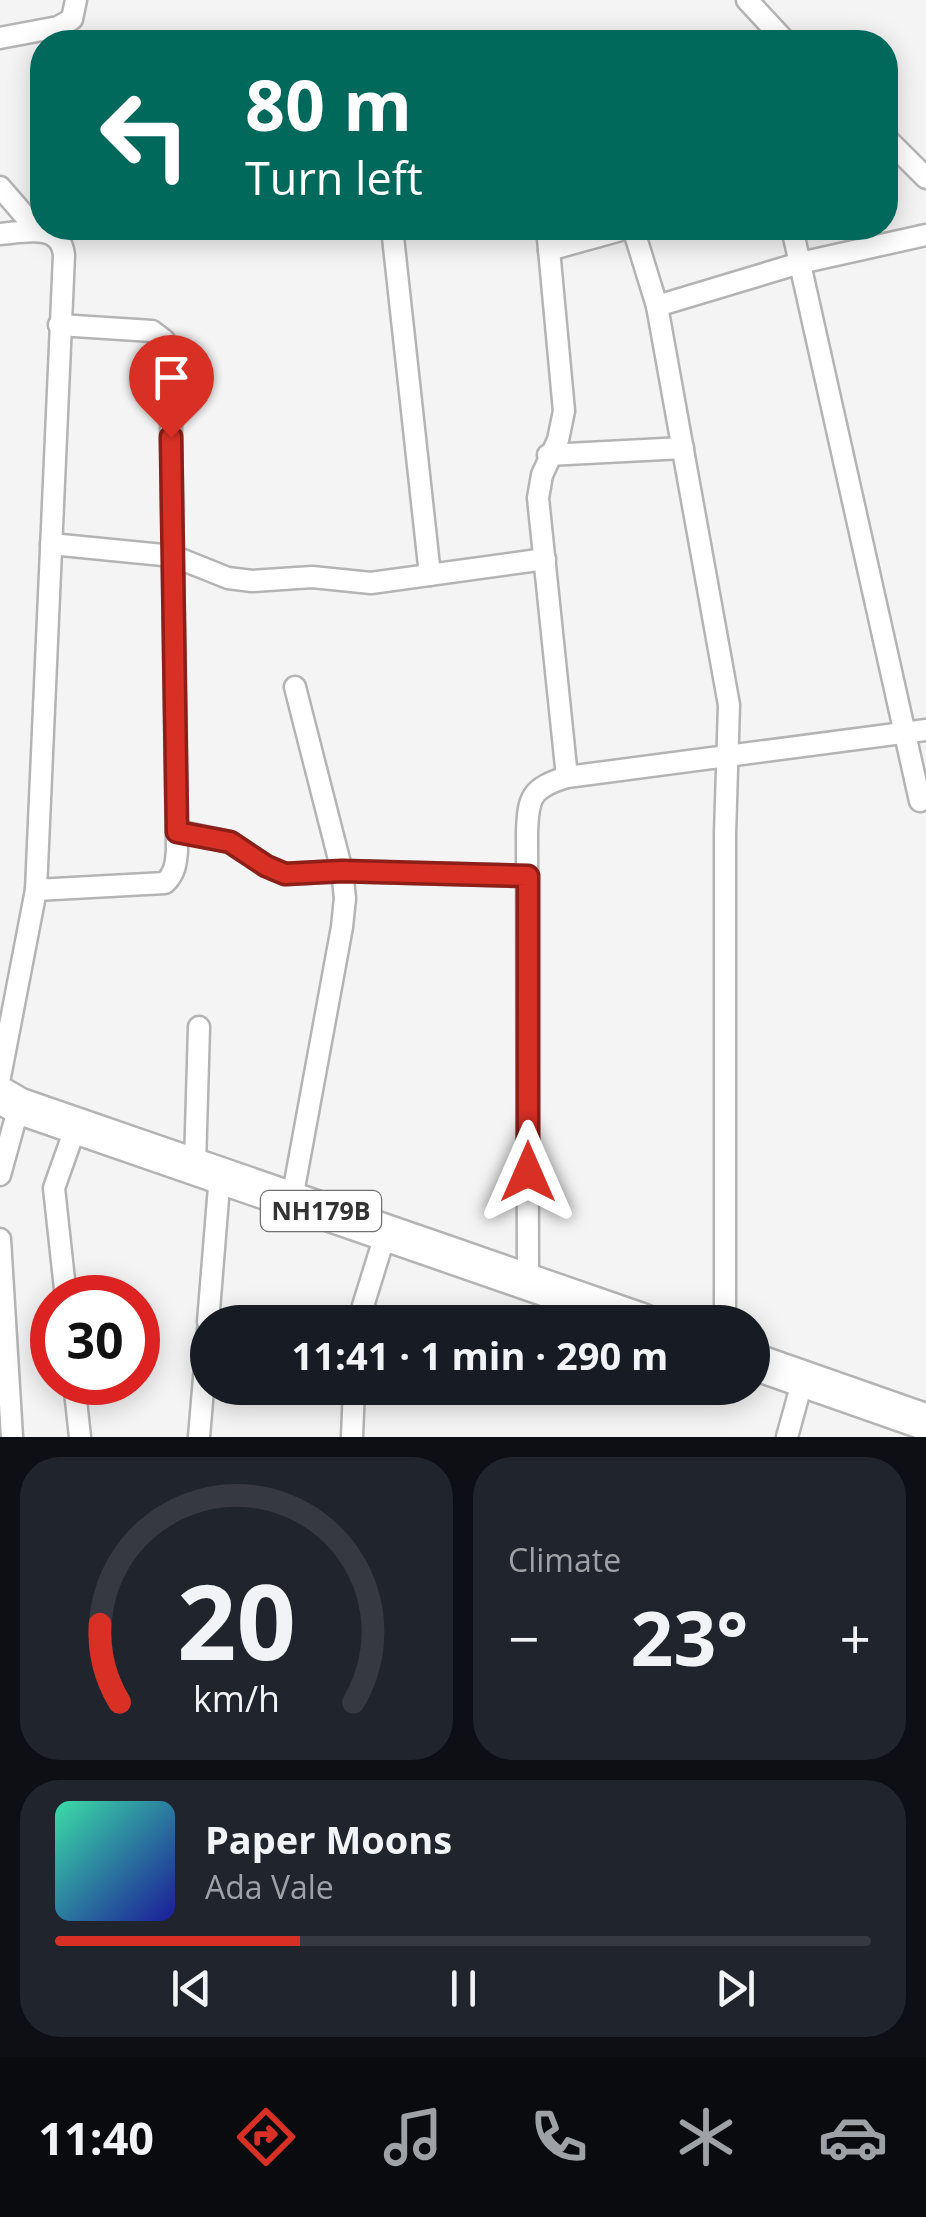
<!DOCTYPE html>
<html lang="en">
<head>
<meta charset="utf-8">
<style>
  body { margin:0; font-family:"Open Sans",sans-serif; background:#20242c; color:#f1f3f6; height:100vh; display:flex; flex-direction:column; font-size:38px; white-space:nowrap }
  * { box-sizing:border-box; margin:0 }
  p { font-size:32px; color:#9ea1a6 }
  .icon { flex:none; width:55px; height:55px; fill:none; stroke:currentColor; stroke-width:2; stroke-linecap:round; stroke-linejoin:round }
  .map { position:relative; height:1437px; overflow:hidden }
  .details { display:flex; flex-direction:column; gap:20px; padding:20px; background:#0d0f14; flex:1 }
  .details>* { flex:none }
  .guide { position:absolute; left:30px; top:30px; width:868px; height:210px; border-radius:40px; box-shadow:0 5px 25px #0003; background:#00695c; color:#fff; overflow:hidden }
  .speed { position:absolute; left:30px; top:1275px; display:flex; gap:20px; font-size:50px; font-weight:700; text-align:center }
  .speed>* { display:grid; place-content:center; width:130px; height:130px; border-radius:50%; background:#171b24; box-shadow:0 5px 25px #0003; line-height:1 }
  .speed .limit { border:15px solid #d22; background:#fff; color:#111 }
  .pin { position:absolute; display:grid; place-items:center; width:85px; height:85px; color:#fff; margin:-102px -42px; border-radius:50% 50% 50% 0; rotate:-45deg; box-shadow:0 0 10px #0007 }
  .pin .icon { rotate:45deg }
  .me { position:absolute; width:110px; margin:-55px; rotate:0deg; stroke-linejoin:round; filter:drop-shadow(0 0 8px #0008) }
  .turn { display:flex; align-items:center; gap:35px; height:210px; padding:0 50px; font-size:45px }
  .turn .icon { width:130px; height:130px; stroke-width:2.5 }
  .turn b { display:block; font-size:70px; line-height:85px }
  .big { font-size:75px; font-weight:700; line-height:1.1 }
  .details .widget { flex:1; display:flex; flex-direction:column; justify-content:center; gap:15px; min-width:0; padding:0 35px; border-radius:40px; background:#20242c }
  .details .dial { align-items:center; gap:0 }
  .dial svg { height:260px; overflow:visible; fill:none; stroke:#363941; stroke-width:7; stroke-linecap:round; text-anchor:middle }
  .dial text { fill:#f1f3f6; stroke:none }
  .song { display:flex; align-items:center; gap:30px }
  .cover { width:120px; height:120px; border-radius:15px; background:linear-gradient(135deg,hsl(160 70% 55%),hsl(240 70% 35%)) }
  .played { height:10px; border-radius:5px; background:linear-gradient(90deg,#d93025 30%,#363941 30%) }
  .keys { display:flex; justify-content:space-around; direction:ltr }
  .heat { display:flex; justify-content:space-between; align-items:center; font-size:55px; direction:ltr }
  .details .tiles { flex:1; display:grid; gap:20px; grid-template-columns:1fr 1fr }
  .widget:last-child { grid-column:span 2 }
  .trip { position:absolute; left:190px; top:1305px; width:580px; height:100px; border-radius:50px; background:#171b24; box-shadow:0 5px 25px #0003; font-weight:700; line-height:100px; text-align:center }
  .menu { display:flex; height:160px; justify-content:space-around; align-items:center; background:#090b0e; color:#9ea1a6 }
  .menu .icon { width:70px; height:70px }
  .menu .selected { color:#d93025 }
  .menu b { font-size:45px; color:#f1f3f6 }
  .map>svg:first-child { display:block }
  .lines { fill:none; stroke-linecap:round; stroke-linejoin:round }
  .minor-casing { stroke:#b4b4b5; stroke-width:25 }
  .trunk-casing { stroke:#b4b4b5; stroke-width:40 }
  .minor { stroke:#fff; stroke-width:20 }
  .trunk { stroke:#fff; stroke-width:35 }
  .route-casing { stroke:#8d1f18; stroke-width:25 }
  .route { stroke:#d93025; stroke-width:18 }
  .labels { text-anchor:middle; stroke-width:8; stroke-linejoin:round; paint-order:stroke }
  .shield { fill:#fff; stroke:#707071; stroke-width:2.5 }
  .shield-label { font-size:25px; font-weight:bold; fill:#333334 }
</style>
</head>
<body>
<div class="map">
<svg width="926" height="1437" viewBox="0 0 926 1437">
  <rect width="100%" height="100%" fill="#f4f4f5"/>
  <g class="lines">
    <defs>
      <g id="minor">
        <path d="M747,0L786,42"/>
        <path d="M0,38L58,27L72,19L76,0"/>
        <path d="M885,137L926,178"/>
        <path d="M0,187L38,231"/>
        <path d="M392,228L430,575"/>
        <path d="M547,228L564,411L558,440L542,475L538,498L567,777"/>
        <path d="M633,228L657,306L729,705L725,834V1322"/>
        <path d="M792,228L920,801"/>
        <path d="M0,234C25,232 60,222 64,255L36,890L0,1077"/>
        <path d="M549,250L628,228"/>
        <path d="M657,306L800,263L926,235"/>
        <path d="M548,455L683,448"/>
        <path d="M51,544L173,556L228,578L252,581L312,577L371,583L545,559"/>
        <path d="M177,831L230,842L266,866L285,874L342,871L527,876"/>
        <path d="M36,890L165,883C175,873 176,864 177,850L170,358L164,340L152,331L59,325"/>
        <path d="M195,1164L199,1027"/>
        <path d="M0,1175L19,1106"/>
        <path d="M292,1199L342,927L345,898L342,871L295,687"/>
        <path d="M0,1239L12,1437"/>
        <path d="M528,1282L527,833C528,797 531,788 567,777L926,730"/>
        <path d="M66,1298L54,1188L76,1126"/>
        <path d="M208,1322L220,1174"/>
        <path d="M358,1322L386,1232"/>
        <path d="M74,1382L80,1437"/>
        <path d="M199,1437L208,1330"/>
        <path d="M352,1437L354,1388"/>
        <path d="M787,1437L803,1379"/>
      </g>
      <g id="trunk">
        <path d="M0,1095L19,1106C228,1177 435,1250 643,1322"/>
        <path d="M752,1361L926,1422"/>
      </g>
    </defs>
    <!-- minor casing -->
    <use href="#minor" class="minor-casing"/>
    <!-- trunk casing -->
    <use href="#trunk" class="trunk-casing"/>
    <!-- minor -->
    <use href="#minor" class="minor"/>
    <!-- trunk -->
    <use href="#trunk" class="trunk"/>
  </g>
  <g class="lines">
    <defs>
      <path id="route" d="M171,437L177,832L230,842L266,866L285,874L342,871L528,876V1172"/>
    </defs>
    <!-- route casing -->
    <use href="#route" class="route-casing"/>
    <!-- route -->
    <use href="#route" class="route"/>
  </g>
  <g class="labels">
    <!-- shield labels -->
    <rect class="shield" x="261" y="1191" width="120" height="40" rx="8"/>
    <g class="shield-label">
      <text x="321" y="1220">NH179B</text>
    </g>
  </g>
</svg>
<div class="speed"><div class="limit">30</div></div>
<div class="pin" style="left:171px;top:437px;background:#d93025"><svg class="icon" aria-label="arrive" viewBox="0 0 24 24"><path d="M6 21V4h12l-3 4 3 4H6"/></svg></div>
<svg class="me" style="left:528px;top:1172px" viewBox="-20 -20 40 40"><path d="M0-17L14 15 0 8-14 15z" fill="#d93025" stroke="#fff" stroke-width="4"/></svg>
<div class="trip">11:41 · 1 min · 290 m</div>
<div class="guide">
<div class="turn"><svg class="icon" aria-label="left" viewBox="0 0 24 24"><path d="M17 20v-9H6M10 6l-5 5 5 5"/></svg><div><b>80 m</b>Turn left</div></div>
</div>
</div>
<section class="details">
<div class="tiles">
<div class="widget dial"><svg viewBox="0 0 100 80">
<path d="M14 69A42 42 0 1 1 86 69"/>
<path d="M14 69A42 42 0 0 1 8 45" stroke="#d93025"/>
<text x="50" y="56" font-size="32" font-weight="700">20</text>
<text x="50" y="72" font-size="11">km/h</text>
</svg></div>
<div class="widget"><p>Climate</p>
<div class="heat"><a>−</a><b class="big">23°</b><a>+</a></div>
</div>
<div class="widget">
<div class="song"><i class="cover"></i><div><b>Paper Moons</b><p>Ada Vale</p></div></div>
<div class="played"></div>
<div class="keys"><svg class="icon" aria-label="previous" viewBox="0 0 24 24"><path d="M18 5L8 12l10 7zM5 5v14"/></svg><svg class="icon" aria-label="pause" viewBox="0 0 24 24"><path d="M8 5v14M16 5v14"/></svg><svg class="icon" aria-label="next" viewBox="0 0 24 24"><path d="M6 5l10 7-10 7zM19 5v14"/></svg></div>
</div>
</div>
</section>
<nav class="menu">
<b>11:40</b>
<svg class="icon selected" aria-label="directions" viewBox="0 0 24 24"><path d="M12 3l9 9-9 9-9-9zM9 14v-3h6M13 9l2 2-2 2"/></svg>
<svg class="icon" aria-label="music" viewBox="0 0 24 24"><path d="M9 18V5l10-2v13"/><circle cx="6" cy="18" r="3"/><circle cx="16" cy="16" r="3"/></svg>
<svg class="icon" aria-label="phone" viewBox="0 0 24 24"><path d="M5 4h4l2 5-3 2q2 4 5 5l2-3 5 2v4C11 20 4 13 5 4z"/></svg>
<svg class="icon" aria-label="climate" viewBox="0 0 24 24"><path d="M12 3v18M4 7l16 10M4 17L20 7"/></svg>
<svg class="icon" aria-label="car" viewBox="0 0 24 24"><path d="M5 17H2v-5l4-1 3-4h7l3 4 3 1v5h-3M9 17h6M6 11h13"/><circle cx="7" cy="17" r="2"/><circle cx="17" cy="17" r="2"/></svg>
</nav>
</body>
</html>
